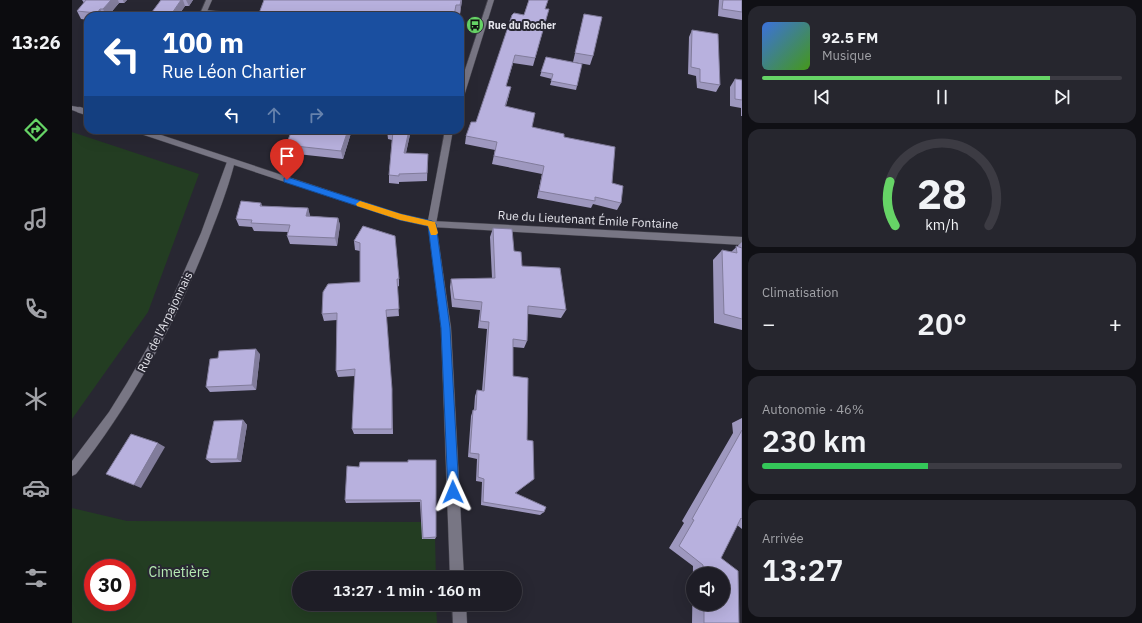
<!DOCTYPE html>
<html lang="fr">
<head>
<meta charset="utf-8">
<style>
  body { margin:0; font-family:"IBM Plex Sans",sans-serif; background:#26262e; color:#f1f3f6; height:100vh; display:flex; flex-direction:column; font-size:15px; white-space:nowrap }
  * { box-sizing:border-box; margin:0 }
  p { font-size:13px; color:#a1a2a7 }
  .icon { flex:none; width:22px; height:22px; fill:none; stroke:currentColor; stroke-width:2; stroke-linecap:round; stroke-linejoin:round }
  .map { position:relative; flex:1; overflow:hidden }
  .panel { display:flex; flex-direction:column; gap:6px; padding:6px; background:#101015; width:400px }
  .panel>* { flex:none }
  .top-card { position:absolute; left:12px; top:12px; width:380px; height:122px; border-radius:12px; box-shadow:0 4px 16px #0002,0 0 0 1px #3c3b43; background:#1a4fa0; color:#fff; overflow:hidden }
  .buttons { position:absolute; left:614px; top:567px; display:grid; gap:8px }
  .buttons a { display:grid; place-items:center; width:44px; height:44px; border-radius:50%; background:#1e1d26; box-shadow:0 4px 16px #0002,0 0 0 1px #3c3b43; font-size:20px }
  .speed { position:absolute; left:12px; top:559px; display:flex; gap:8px; font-size:20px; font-weight:700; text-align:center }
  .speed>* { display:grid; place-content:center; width:52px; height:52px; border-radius:50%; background:#1e1d26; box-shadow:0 4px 16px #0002,0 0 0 1px #3c3b43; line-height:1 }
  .speed .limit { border:6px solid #d22; background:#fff; color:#111 }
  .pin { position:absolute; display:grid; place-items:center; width:34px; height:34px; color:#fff; margin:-41px -17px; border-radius:50% 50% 50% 0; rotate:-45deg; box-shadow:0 0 4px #0007 }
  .pin .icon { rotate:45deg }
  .me { position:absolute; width:44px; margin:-22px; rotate:359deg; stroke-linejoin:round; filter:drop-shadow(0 0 3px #0008) }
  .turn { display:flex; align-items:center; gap:14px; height:84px; padding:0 12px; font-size:18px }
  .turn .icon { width:52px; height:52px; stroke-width:2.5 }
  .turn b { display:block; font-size:28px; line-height:34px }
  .lanes { display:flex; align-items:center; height:38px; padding:0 12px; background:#0003; justify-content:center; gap:20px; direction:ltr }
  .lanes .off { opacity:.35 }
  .big { font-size:30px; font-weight:600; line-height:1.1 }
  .panel .widget { flex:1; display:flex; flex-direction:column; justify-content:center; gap:6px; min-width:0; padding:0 14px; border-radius:12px; background:#26262e }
  .panel .dial { align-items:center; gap:0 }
  .dial svg { height:104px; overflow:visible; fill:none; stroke:#3c3b43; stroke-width:7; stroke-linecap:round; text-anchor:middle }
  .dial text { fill:#f1f3f6; stroke:none }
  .song { display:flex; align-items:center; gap:12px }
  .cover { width:48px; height:48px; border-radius:6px; background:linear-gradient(135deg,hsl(220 70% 55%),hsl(100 70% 35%)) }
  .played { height:4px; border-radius:2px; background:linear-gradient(90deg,#66d466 80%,#3c3b43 80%) }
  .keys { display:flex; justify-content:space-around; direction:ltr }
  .heat { display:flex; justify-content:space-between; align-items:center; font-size:22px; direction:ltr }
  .charge { height:6px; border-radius:3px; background:linear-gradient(90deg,#34c759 46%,#3c3b43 0) }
  .trip { position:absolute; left:220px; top:571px; width:230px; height:40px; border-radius:20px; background:#1e1d26; box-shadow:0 4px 16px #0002,0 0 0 1px #3c3b43; font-weight:600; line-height:40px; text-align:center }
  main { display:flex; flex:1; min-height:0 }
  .tab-bar { display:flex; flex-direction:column; width:72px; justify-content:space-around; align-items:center; background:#0c0c0f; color:#a1a2a7 }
  .tab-bar .icon { width:28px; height:28px }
  .tab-bar .selected { color:#66d466 }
  .tab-bar b { font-size:18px; color:#f1f3f6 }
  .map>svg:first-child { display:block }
  .green { fill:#233d22; fill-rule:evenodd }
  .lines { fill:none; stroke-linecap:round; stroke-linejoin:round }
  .service-casing { stroke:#44434c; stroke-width:1 }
  .minor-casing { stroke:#44434c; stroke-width:1 }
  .tertiary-casing { stroke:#44434c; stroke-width:1 }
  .secondary-casing { stroke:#44434c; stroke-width:1 }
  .service { fill:#787684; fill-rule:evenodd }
  .minor { fill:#787684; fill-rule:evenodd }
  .tertiary { fill:#787684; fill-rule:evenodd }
  .secondary { fill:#787684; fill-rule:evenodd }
  .wall { fill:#9e98bf; fill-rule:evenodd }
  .shaded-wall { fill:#817c9b }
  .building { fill:#b8b1de; stroke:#817c9b }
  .route { fill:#1a73e8; stroke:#114b97 }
  .slow { fill:#f59e0b }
  .labels { text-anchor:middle; stroke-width:4; stroke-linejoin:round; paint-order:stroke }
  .far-poi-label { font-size:10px; font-weight:bold; fill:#e4e4eb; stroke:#282732; text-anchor:start }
  .street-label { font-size:12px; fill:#e4e4eb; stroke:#282732 }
  .near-park-label { font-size:14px; fill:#b5eab2; stroke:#282732 }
</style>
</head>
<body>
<main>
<nav class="tab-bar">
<b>13:26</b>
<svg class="icon selected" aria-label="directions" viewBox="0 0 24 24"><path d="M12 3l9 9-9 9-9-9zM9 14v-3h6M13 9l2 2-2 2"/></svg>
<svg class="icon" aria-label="music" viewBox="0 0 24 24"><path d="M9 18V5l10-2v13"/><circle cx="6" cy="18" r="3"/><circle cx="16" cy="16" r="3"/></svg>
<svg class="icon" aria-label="phone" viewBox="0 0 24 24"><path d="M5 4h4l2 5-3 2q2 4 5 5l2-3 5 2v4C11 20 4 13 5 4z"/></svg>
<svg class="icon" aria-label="climate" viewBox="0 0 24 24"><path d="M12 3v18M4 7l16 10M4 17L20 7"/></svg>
<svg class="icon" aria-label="car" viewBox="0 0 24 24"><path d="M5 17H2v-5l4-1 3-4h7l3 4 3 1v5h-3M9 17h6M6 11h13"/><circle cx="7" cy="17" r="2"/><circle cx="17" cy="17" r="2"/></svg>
<svg class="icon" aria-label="filters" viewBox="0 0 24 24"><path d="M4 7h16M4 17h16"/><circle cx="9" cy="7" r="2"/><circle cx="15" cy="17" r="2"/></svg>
</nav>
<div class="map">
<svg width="670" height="623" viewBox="0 0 670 623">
  <rect width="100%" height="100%" fill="#282732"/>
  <!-- green -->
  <g class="green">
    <path d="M0,132L127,174L76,312L0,419Z"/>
    <path d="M0,508L55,521L349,522L363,536L364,578H227V604H364L365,623H0ZM21,568H55V602H21Z"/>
  </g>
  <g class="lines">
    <defs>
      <path id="service" d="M132,10L178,14L181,16H160L130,13V11Z"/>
      <g id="minor">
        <path d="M134,0H140L133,16H127Z"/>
        <path d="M0,106L11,108L12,110L8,113L0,110Z"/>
        <path d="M360,221L364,224L379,328L392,578H378L369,328L356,224Z"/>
        <path d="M380,604H394L395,623H381Z"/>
      </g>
      <g id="tertiary">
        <path d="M8,107L16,110V116L5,112V108Z"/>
        <path d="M62,130H74L162,159L163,161L162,163H156L63,132Z"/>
        <path d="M360,221L670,237V245L360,227L356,224Z"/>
      </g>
      <g id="secondary">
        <path d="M416,0H422L392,96L388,98V85Z"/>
        <path d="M373,130H381L364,224L360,227L328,220L162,165C155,192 144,219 134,245C101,328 59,404 4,474L0,476V461L37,412L55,383L89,324L129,233L156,159H162L328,214L356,220Z"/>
      </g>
    </defs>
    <!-- service casing -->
    <use href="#service" class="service-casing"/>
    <!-- minor casing -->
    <use href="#minor" class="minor-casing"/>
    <!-- tertiary casing -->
    <use href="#tertiary" class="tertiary-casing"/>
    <!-- secondary casing -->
    <use href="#secondary" class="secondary-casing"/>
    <!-- service -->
    <use href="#service" class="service"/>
    <!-- minor -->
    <use href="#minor" class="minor"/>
    <!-- tertiary -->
    <use href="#tertiary" class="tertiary"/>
    <!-- secondary -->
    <use href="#secondary" class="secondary"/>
  </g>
  <!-- wall -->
  <g class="wall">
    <path d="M10,0H55L52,3H47L36,16H16V20L9,19L5,11L12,3Z"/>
    <path d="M89,0H121L117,6H113L106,16H77Z"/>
    <path d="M192,0H390L388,14H383V16H186Z"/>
    <path d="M457,0H476L473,9H477L461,66L441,63L434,86L437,95L434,106L460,127L492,137L540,183L549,203L545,210L521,204L519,208L465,198L470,174L420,164L423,150L393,144L394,136L404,122L452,15Z"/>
    <path d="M647,0H670V20L646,16Z"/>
    <path d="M512,14L521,56L518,65L501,62Z"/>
    <path d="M620,30L648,85L644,92L625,88L624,76L616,74L617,37Z"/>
    <path d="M474,57L505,86L504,90L478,85L480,79L468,76Z"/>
    <path d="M663,79L670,80V116H669V108L658,106V87Z"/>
    <path d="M220,130H279V133L271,159L216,153L214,145Z"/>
    <path d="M315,130H339L334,153L356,154L355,181L327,182V184L317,183V175L320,140L316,139Z"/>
    <path d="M189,203L190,206L236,208L238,216L266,218L268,225L265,246L218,244L215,236L216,232L182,231L180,227L167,226L164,219Z"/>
    <path d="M291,226L327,279V286L325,287L327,316L314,317L320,395L321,434H282L280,429L283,376L266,377L264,371L265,320L252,321L250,314L288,282V251L283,250L282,241Z"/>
    <path d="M421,228L442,251L450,266L494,310L489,318L456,314L455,341L452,348L441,347V376L455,440L457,482L444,493L472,512L468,515L409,505L410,482L404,481L405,459L396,457L399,416L401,410H402L403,396L405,390L410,391L415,329L406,328L408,310L380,307L378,287L379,279L420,278L418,237Z"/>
    <path d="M670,242V330L642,323L641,260L650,250L659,252Z"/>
    <path d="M188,354L184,390L138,392L134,387L146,358Z"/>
    <path d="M670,418V529L665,525L649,558L667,623H620L621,566L597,548L612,523L610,521L661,433L660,423ZM621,574H651V604H621Z"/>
    <path d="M171,420L175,425L169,462L139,463L134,459Z"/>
    <path d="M336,462L364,537L363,539H350L348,502L274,503L273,500L287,467Z"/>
  </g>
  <!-- shaded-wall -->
  <g class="shaded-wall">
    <path d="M39,0H46L47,3L36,16H34L31,9Z"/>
    <path d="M51,0H55L52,3Z"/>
    <path d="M109,0H111L113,6L106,16H98Z"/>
    <path d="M114,0H121L117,6Z"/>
    <path d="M389,0H390L388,14V5Z"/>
    <path d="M28,9L32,16H27L25,13Z"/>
    <path d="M443,55L441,63L432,94L434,86Z"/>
    <path d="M439,87L437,95L431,114L433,106Z"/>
    <path d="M276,130H279V133L271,159L269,151Z"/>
    <path d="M337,130H339L332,161V153Z"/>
    <path d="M236,208L238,216H234Z"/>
    <path d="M266,218L268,225L265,246L263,238Z"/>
    <path d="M184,349L188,354L184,390L180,385Z"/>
    <path d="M171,420L175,425L169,462L165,459Z"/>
    <path d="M86,443L93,447L69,488L62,485Z"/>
  </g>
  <!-- building -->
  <g class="building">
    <path d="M14,0H39L31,9H28L25,13L5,11Z"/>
    <path d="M89,0H109L98,16H77Z"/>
    <path d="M192,0H389L388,5H384L382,16H186Z"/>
    <path d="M457,0H476L473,9H477L463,58L443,55L434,86L439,87L433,106L463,113L460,127L492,134V137L543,147L540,183L551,186L549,203L523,197V201L467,191L472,166L422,156L425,142L394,136L399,122H404L440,15L442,13L452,15Z"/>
    <path d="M651,0H670V12L650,9Z"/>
    <path d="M512,14L530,17L521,56L503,53Z"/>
    <path d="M620,30L646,34L648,85L628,82V69L619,67Z"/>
    <path d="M474,57L510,64L505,86L479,81L481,74L469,72Z"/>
    <path d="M663,79L670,80V100L663,99Z"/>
    <path d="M220,130H276L269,151L214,145Z"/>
    <path d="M315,130H337L332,153L356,154L355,173L327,174V176L317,175L321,131H315Z"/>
    <path d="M169,201L189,203L188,206L236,208L234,216L266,218L263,238L215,236L218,225L179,223L180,220L164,219Z"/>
    <path d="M291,226L323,236L327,279H325L327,309L314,310L320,389V429H280L283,369L264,371L265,313L250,314L251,292L256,284L288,282V243L282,241Z"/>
    <path d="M421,228L440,229L442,251L449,252L450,266L488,268L494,310L456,306L455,341L441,339V376L456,378L455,440L461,441L462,479L443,493L474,507L472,512L411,502L412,479L406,477L407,454L398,453L401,410H404L405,390L412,391L417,322L408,321L410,302L382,299L379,279L423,278Z"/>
    <path d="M664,246L670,248V319L652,314L650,250L665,253Z"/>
    <path d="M184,349L180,385L134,387L138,359L146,358L147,351Z"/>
    <path d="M171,420L165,459H134L142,421Z"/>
    <path d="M670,430V519L669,518L649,558L666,571L667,623H632V604H651V574H631V565L607,546L622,520L620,519Z"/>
    <path d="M59,434L86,443L62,485L34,474Z"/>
    <path d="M336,460H364V537L351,538L349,500H273L275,466L287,467L288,462H336Z"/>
  </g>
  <!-- route -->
  <path class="route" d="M215,177L329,214L360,221L364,224L378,328L387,492L385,496L381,497L377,496L376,492L369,328L356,226L328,220L212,182V178Z"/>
  <!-- slow -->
  <path class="slow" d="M288,201L329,214L363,222L366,233L364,235H359L356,226L328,220L285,206L284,204Z"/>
  <!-- icons -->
  <defs>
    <symbol id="bus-disc" viewBox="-11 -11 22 22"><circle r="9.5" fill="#66d466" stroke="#282732"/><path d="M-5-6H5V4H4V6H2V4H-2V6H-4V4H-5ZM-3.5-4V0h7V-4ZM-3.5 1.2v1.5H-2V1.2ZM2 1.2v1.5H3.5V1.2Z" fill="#111"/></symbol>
  </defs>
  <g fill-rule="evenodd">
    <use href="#bus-disc" x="393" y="15" width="20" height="20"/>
  </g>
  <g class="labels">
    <!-- far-poi labels -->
    <g class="far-poi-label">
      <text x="416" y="29">Rue du Rocher</text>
    </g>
    <!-- street labels -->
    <g class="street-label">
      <text transform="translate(516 220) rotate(3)" y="4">Rue du Lieutenant Émile Fontaine</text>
      <text transform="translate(93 322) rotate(-64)" y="4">Rue de l'Arpajonnais</text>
    </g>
    <!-- near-park labels -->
    <g class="near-park-label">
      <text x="107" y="577">Cimetière</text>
    </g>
  </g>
</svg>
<div class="buttons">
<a><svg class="icon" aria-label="sound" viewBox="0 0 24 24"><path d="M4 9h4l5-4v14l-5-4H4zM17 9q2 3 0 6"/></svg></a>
</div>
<div class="speed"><div class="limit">30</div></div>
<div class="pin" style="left:215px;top:180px;background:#d93025"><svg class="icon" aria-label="arrive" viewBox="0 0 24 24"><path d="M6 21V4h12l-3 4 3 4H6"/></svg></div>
<svg class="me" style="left:381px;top:492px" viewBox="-20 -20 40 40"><path d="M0-17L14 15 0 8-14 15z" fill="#1a73e8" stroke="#fff" stroke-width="4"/></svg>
<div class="trip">13:27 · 1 min · 160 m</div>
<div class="top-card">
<div class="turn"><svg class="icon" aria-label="left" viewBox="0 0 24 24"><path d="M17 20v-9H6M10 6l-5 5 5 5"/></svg><div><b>100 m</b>Rue Léon Chartier</div></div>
<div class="lanes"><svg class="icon" aria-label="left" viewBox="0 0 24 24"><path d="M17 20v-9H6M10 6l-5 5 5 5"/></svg><svg class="icon off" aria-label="ahead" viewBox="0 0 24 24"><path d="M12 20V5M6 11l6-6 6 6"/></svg><svg class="icon off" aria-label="right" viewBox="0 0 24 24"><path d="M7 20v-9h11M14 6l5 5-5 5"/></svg></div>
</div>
</div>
<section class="panel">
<div class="widget">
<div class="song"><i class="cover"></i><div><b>92.5 FM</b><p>Musique</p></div></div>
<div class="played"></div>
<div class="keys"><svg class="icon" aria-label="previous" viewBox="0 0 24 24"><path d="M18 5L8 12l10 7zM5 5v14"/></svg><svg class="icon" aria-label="pause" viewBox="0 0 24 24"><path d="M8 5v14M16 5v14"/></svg><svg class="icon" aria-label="next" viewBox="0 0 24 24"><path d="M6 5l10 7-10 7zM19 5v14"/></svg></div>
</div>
<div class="widget dial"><svg viewBox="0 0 100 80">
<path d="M14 69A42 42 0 1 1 86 69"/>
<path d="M14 69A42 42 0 0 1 10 35" stroke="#66d466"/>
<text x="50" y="56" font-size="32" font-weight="700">28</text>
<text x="50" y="72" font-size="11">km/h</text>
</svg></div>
<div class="widget"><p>Climatisation</p>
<div class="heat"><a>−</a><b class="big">20°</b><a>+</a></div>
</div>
<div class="widget"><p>Autonomie · 46%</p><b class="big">230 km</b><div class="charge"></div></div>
<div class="widget"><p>Arrivée</p><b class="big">13:27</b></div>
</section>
</main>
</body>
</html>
